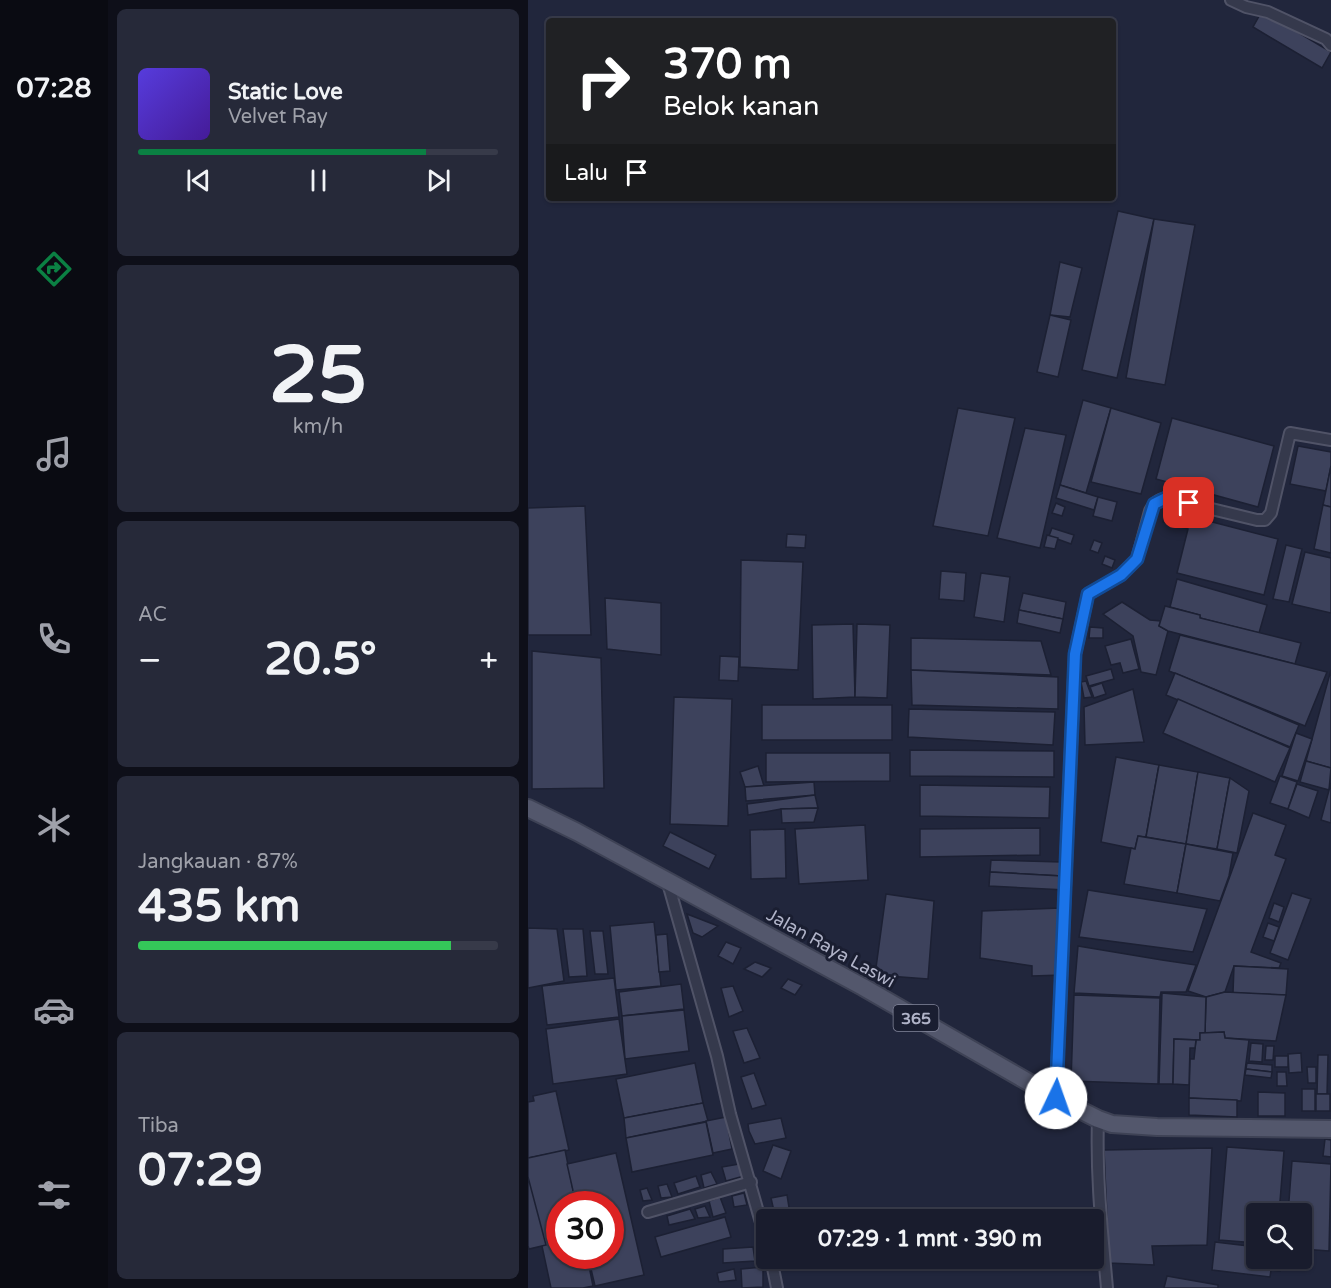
<!DOCTYPE html>
<html lang="id">
<head>
<meta charset="utf-8">
<style>
  body { margin:0; font-family:"Varela Round",sans-serif; background:#262939; color:#f1f3f6; height:100vh; display:flex; flex-direction:column; font-size:22px; white-space:nowrap }
  * { box-sizing:border-box; margin:0 }
  p { font-size:20px; color:#9fa1aa }
  .icon { flex:none; width:33px; height:33px; fill:none; stroke:currentColor; stroke-width:2; stroke-linecap:round; stroke-linejoin:round }
  .map { position:relative; flex:1; overflow:hidden }
  .panel { display:flex; flex-direction:column; gap:9px; padding:9px; background:#0e0f19; width:420px }
  .panel>* { flex:none }
  .banner { position:absolute; left:18px; top:18px; width:570px; height:183px; border-radius:6px; box-shadow:0 2px 4px #0004,0 0 0 2px #373a49; background:#202124; color:#fff; overflow:hidden }
  .tools { position:absolute; left:718px; top:1203px; display:grid; gap:12px }
  .tools a { display:grid; place-items:center; width:66px; height:66px; border-radius:6px; background:#191c2d; box-shadow:0 2px 4px #0004,0 0 0 2px #373a49; font-size:30px }
  .speed { position:absolute; left:18px; top:1191px; display:flex; gap:12px; font-size:30px; font-weight:700; text-align:center }
  .speed>* { display:grid; place-content:center; width:78px; height:78px; border-radius:50%; background:#191c2d; box-shadow:0 2px 4px #0004,0 0 0 2px #373a49; line-height:1 }
  .speed .limit { border:9px solid #d22; background:#fff; color:#111 }
  .pin { position:absolute; display:grid; place-items:center; width:51px; height:51px; color:#fff; margin:-26px; border-radius:12px; box-shadow:0 3px 9px #0006 }
  .me { position:absolute; width:66px; margin:-33px; rotate:3deg; stroke-linejoin:round; filter:drop-shadow(0 0 4px #0008) }
  .turn { display:flex; align-items:center; gap:21px; height:126px; padding:0 18px; font-size:27px }
  .turn .icon { width:78px; height:78px; stroke-width:2.5 }
  .turn b { display:block; font-size:42px; line-height:51px }
  .then { display:flex; align-items:center; height:57px; padding:0 18px; background:#0003; gap:12px; font-size:22px }
  .big { font-size:45px; font-weight:800; line-height:1.1 }
  .panel .widget { flex:1; display:flex; flex-direction:column; justify-content:center; gap:9px; min-width:0; padding:0 21px; border-radius:9px; background:#262939 }
  .panel .dial { align-items:center; gap:0 }
  .dial b { font-size:78px; line-height:1 }
  .song { display:flex; align-items:center; gap:18px }
  .cover { width:72px; height:72px; border-radius:9px; background:linear-gradient(135deg,hsl(250 70% 55%),hsl(260 70% 35%)) }
  .played { height:6px; border-radius:3px; background:linear-gradient(90deg,#0b8043 80%,#373a49 80%) }
  .keys { display:flex; justify-content:space-around; direction:ltr }
  .heat { display:flex; justify-content:space-between; align-items:center; font-size:33px; direction:ltr }
  .charge { height:9px; border-radius:4px; background:linear-gradient(90deg,#34c759 87%,#373a49 0) }
  .trip { position:absolute; left:228px; top:1209px; width:348px; height:60px; border-radius:6px; background:#191c2d; box-shadow:0 2px 4px #0004,0 0 0 2px #373a49; font-weight:800; line-height:60px; text-align:center }
  main { display:flex; flex:1; min-height:0 }
  .tabs { display:flex; flex-direction:column; width:108px; justify-content:space-around; align-items:center; background:#0a0b12; color:#9fa1aa }
  .tabs .icon { width:42px; height:42px }
  .tabs .on { color:#0b8043 }
  .tabs b { font-size:27px; color:#f1f3f6 }
  .map>svg:first-child { display:block }
  .building { fill:#3d425c; stroke:#1c2033; stroke-width:1.5 }
  .lines { fill:none; stroke-linecap:round; stroke-linejoin:round }
  .minor-casing { stroke:#505367; stroke-width:14 }
  .primary-casing { stroke:#3e4255; stroke-width:20 }
  .minor { stroke:#35394c; stroke-width:10 }
  .primary { stroke:#53576c; stroke-width:16 }
  .route-casing { stroke:#114b97; stroke-width:15 }
  .route { stroke:#1a73e8; stroke-width:10 }
  .labels { text-anchor:middle; stroke-width:6; stroke-linejoin:round; paint-order:stroke }
  .shield { fill:#1a1e31; stroke:#83869b; stroke-width:1.5 }
  .shield-label { font-size:16px; font-weight:bold; fill:#b0b3c8 }
  .street-label { font-size:18px; fill:#b0b3c8; stroke:#1a1e31 }
</style>
</head>
<body>
<main>
<nav class="tabs">
<b>07:28</b>
<svg class="icon on" aria-label="directions" viewBox="0 0 24 24"><path d="M12 3l9 9-9 9-9-9zM9 14v-3h6M13 9l2 2-2 2"/></svg>
<svg class="icon" aria-label="music" viewBox="0 0 24 24"><path d="M9 18V5l10-2v13"/><circle cx="6" cy="18" r="3"/><circle cx="16" cy="16" r="3"/></svg>
<svg class="icon" aria-label="phone" viewBox="0 0 24 24"><path d="M5 4h4l2 5-3 2q2 4 5 5l2-3 5 2v4C11 20 4 13 5 4z"/></svg>
<svg class="icon" aria-label="climate" viewBox="0 0 24 24"><path d="M12 3v18M4 7l16 10M4 17L20 7"/></svg>
<svg class="icon" aria-label="car" viewBox="0 0 24 24"><path d="M5 17H2v-5l4-1 3-4h7l3 4 3 1v5h-3M9 17h6M6 11h13"/><circle cx="7" cy="17" r="2"/><circle cx="17" cy="17" r="2"/></svg>
<svg class="icon" aria-label="filters" viewBox="0 0 24 24"><path d="M4 7h16M4 17h16"/><circle cx="9" cy="7" r="2"/><circle cx="15" cy="17" r="2"/></svg>
</nav>
<section class="panel">
<div class="widget">
<div class="song"><i class="cover"></i><div><b>Static Love</b><p>Velvet Ray</p></div></div>
<div class="played"></div>
<div class="keys"><svg class="icon" aria-label="previous" viewBox="0 0 24 24"><path d="M18 5L8 12l10 7zM5 5v14"/></svg><svg class="icon" aria-label="pause" viewBox="0 0 24 24"><path d="M8 5v14M16 5v14"/></svg><svg class="icon" aria-label="next" viewBox="0 0 24 24"><path d="M6 5l10 7-10 7zM19 5v14"/></svg></div>
</div>
<div class="widget dial"><b>25</b><p>km/h</p></div>
<div class="widget"><p>AC</p>
<div class="heat"><a>−</a><b class="big">20.5°</b><a>+</a></div>
</div>
<div class="widget"><p>Jangkauan · 87%</p><b class="big">435 km</b><div class="charge"></div></div>
<div class="widget"><p>Tiba</p><b class="big">07:29</b></div>
</section>
<div class="map">
<svg width="803" height="1288" viewBox="0 0 803 1288">
  <rect width="100%" height="100%" fill="#21263c"/>
  <!-- building -->
  <g class="building">
    <path d="M734,11L803,52L794,68L725,27Z"/>
    <path d="M590,211L626,219L589,378L554,370Z"/>
    <path d="M626,219L667,225L637,385L598,378Z"/>
    <path d="M532,262L554,268L542,317L522,315Z"/>
    <path d="M522,315L543,320L530,377L509,372Z"/>
    <path d="M555,400L583,408L558,493L532,485Z"/>
    <path d="M430,408L487,418L460,536L405,526Z"/>
    <path d="M583,408L633,423L613,494L563,482Z"/>
    <path d="M644,418L746,446L730,507L628,479Z"/>
    <path d="M497,428L538,435L512,548L469,538Z"/>
    <path d="M770,446L803,452V466L798,491L762,484Z"/>
    <path d="M803,466V507L795,505Z"/>
    <path d="M532,485L570,497L566,510L528,498Z"/>
    <path d="M570,497L589,502L584,521L565,516Z"/>
    <path d="M528,503L537,507L534,516L524,513Z"/>
    <path d="M795,505L803,507V553L786,549Z"/>
    <path d="M57,506L63,635H0V508Z"/>
    <path d="M638,510L750,539L736,595L649,573L660,529L635,522Z"/>
    <path d="M524,528L546,535L543,544L521,536Z"/>
    <path d="M259,534L278,535L277,548L258,547Z"/>
    <path d="M519,535L530,538L527,549L516,547Z"/>
    <path d="M566,540L574,543L570,553L562,550Z"/>
    <path d="M758,545L774,549L761,602L745,599Z"/>
    <path d="M777,552L803,558V613L764,604Z"/>
    <path d="M577,556L587,560L584,568L574,564Z"/>
    <path d="M213,560L275,562L270,670L212,667Z"/>
    <path d="M413,571L438,573L436,601L411,599Z"/>
    <path d="M453,573L482,577L476,622L446,617Z"/>
    <path d="M649,579L739,605L731,633L672,618V615L642,607Z"/>
    <path d="M495,593L538,602L535,619L491,610Z"/>
    <path d="M77,598L133,603V655L79,649Z"/>
    <path d="M594,602L622,620L633,621L631,626L640,631L628,675L613,672L605,636L575,614Z"/>
    <path d="M637,606L672,615V618L773,643L767,664L640,631L631,626Z"/>
    <path d="M491,610L535,619L532,633L489,623Z"/>
    <path d="M325,624L327,697L285,699L284,625Z"/>
    <path d="M329,624L362,625L359,698L327,697Z"/>
    <path d="M562,627L575,628V638H561Z"/>
    <path d="M652,635L799,672L777,726L641,671Z"/>
    <path d="M383,638L513,641L523,675L383,670Z"/>
    <path d="M603,639L611,669L595,673L592,663L583,665L577,646Z"/>
    <path d="M4,651L73,658L76,788L4,789Z"/>
    <path d="M192,656L211,657L210,681L191,680Z"/>
    <path d="M583,669L586,679L561,686L558,676Z"/>
    <path d="M383,670L530,677V709L384,705Z"/>
    <path d="M803,670V768L778,761Z"/>
    <path d="M647,673L771,725L762,747L638,695Z"/>
    <path d="M558,681L564,697L556,698L553,682Z"/>
    <path d="M574,683L578,694L566,698L562,687Z"/>
    <path d="M605,689L616,742L557,745L556,707Z"/>
    <path d="M146,697L204,699L200,826L142,824Z"/>
    <path d="M650,699L762,748L747,782L635,733Z"/>
    <rect x="234" y="705" width="130" height="35"/>
    <path d="M381,709L527,712L525,745L380,737Z"/>
    <path d="M768,733L784,739L770,781L754,776Z"/>
    <path d="M382,750L526,751V777L382,776Z"/>
    <path d="M238,753H362V781L238,782Z"/>
    <path d="M588,757L631,765L618,837L610,836L607,849L573,842Z"/>
    <path d="M778,761L803,768L801,790L772,782Z"/>
    <path d="M631,765L670,772L658,844L618,837Z"/>
    <path d="M230,766L236,786L217,787L212,772Z"/>
    <path d="M670,772L702,778L689,849L658,844Z"/>
    <path d="M752,776L769,782L760,809L742,803Z"/>
    <path d="M702,778L721,791L709,853L689,849Z"/>
    <path d="M286,782L287,795L218,801L217,787Z"/>
    <path d="M803,783V823L793,820Z"/>
    <path d="M769,784L790,791L781,818L760,809Z"/>
    <path d="M392,785L522,787L521,818L392,816Z"/>
    <path d="M287,795L290,808L253,809L220,815L219,804Z"/>
    <path d="M290,808L286,822L254,823L253,809Z"/>
    <path d="M725,813L758,825L747,855L758,859L723,952L753,963L751,968L706,966L697,992L678,997L660,991Z"/>
    <path d="M337,825L340,880L271,884L267,829Z"/>
    <path d="M512,828V855L392,857V829Z"/>
    <path d="M257,829L258,878L223,879L222,830Z"/>
    <path d="M142,832L188,855L181,869L135,846Z"/>
    <path d="M610,836L658,844L649,893L596,884L603,848L607,849Z"/>
    <path d="M658,844L705,853L701,876L692,901L649,893Z"/>
    <path d="M463,860L534,862V876L462,872Z"/>
    <path d="M462,872L534,876L538,890L461,886Z"/>
    <path d="M560,890L679,909L665,952L551,937Z"/>
    <path d="M764,893L783,899L760,960L742,953Z"/>
    <path d="M358,894L406,901L400,979L347,975Z"/>
    <path d="M746,903L756,907L751,922L741,918Z"/>
    <path d="M532,908L534,975L504,976V966L452,958L454,911Z"/>
    <path d="M159,914L190,926L174,937L165,933Z"/>
    <path d="M126,922L133,986L88,990L82,926Z"/>
    <path d="M740,923L751,927L746,941L735,937Z"/>
    <path d="M0,928L29,929L36,981L0,988Z"/>
    <path d="M35,929H55L59,976L41,977Z"/>
    <path d="M62,931H75L80,974H67Z"/>
    <path d="M139,934L142,971L131,972L128,935Z"/>
    <path d="M198,942L213,948L205,964L190,956Z"/>
    <path d="M550,946L634,960L668,965L658,992H633L632,997L546,993Z"/>
    <path d="M227,962L243,968L234,977L216,969Z"/>
    <path d="M706,966L760,969L758,995L705,993Z"/>
    <path d="M86,978L91,1017L19,1025L14,986Z"/>
    <path d="M260,979L274,985L267,995L253,988Z"/>
    <path d="M153,984L156,1009L94,1016L91,992Z"/>
    <path d="M205,986L215,1011L201,1017L193,988Z"/>
    <path d="M697,992L758,995L748,1041L697,1038L696,1032L677,1033L678,997Z"/>
    <path d="M634,993L678,997L677,1033H672V1040L646,1039L645,1084H631Z"/>
    <path d="M546,995L632,998L630,1084L543,1081Z"/>
    <path d="M156,1010L161,1051L97,1059L94,1016Z"/>
    <path d="M91,1019L99,1074L25,1084L18,1029Z"/>
    <path d="M219,1028L232,1058L216,1063L205,1031Z"/>
    <path d="M696,1032L697,1038L721,1040L713,1101L661,1098L662,1059H666L668,1040H672V1033Z"/>
    <path d="M646,1039L668,1040L667,1048H662L661,1085L645,1084Z"/>
    <path d="M723,1043L735,1044L734,1062L721,1061Z"/>
    <path d="M738,1046H746L745,1060H737Z"/>
    <path d="M773,1053L774,1072L761,1073L760,1054Z"/>
    <path d="M790,1055H800L799,1094H789Z"/>
    <rect x="747" y="1056" width="13" height="11"/>
    <path d="M167,1063L175,1103L96,1118L88,1079Z"/>
    <path d="M719,1063L744,1065V1072L718,1069Z"/>
    <path d="M779,1067H788V1083H780Z"/>
    <path d="M718,1069L744,1072L743,1078L717,1075Z"/>
    <path d="M749,1072H758L759,1086H749Z"/>
    <path d="M226,1073L238,1105L224,1109L213,1077Z"/>
    <rect x="774" y="1089" width="13" height="22"/>
    <path d="M28,1091L41,1150L0,1158V1102L6,1101L5,1096Z"/>
    <path d="M730,1092L757,1093V1116H730Z"/>
    <rect x="788" y="1094" width="14" height="17"/>
    <path d="M661,1098L709,1100V1117L661,1115Z"/>
    <path d="M175,1103L180,1121L98,1138L96,1118Z"/>
    <path d="M198,1117L204,1149L185,1153L178,1121Z"/>
    <path d="M253,1118L258,1138L227,1144L221,1131L220,1124Z"/>
    <path d="M178,1122L185,1155L104,1172L98,1138Z"/>
    <path d="M797,1139L803,1140V1157L795,1156Z"/>
    <path d="M245,1145L263,1151L253,1179L235,1171Z"/>
    <path d="M699,1147L756,1151L751,1214H729V1243L691,1240Z"/>
    <path d="M684,1148L679,1245L624,1246L626,1265L581,1263L576,1150Z"/>
    <path d="M37,1150L48,1204H32V1256H59L65,1286L55,1288H23L0,1181V1158Z"/>
    <path d="M88,1153L116,1275L67,1286L60,1256H82V1204H48L39,1164Z"/>
    <path d="M764,1161L803,1164L801,1251L774,1249V1214H760Z"/>
    <path d="M211,1164L216,1176L198,1181L194,1167Z"/>
    <path d="M183,1172L189,1184L176,1188L173,1175Z"/>
    <path d="M168,1176L172,1187L150,1194L146,1183Z"/>
    <path d="M0,1177L18,1245L1,1249L0,1246Z"/>
    <path d="M139,1184L144,1197L133,1198L130,1186Z"/>
    <path d="M119,1188L124,1200L115,1201L112,1190Z"/>
    <path d="M216,1193L219,1205L206,1207L204,1196Z"/>
    <path d="M259,1195L263,1220H248L243,1198Z"/>
    <path d="M192,1197L198,1213L185,1217L181,1201Z"/>
    <path d="M177,1206L182,1217L170,1218L167,1209Z"/>
    <path d="M162,1209L167,1219L141,1225L139,1216Z"/>
    <path d="M197,1217L203,1237L133,1257L127,1237Z"/>
    <path d="M687,1242L729,1247V1258H753L752,1271L743,1270L742,1277L684,1270Z"/>
    <path d="M225,1247L227,1261L195,1263V1249Z"/>
    <path d="M235,1267V1287L214,1288L213,1269Z"/>
    <path d="M206,1269L208,1280L191,1282L189,1273Z"/>
    <path d="M639,1276L690,1285V1288H636Z"/>
  </g>
  <g class="lines">
    <defs>
      <g id="minor">
        <path d="M703,0L718,7L740,12L798,39L803,45"/>
        <path d="M140,883L189,1056L202,1114L238,1240"/>
        <path d="M528,1098L547,654L560,594L593,575L609,559L622,511C626,503 630,500 638,498L729,520H737L743,513L762,433L803,440"/>
        <path d="M570,1119C568,1177 574,1231 579,1288"/>
        <path d="M120,1212L223,1182"/>
        <path d="M243,1258L249,1288"/>
      </g>
      <path id="primary" d="M0,808L49,832L335,987L528,1098L570,1119L584,1124L629,1127L803,1129"/>
    </defs>
    <!-- minor casing -->
    <use href="#minor" class="minor-casing"/>
    <!-- primary casing -->
    <use href="#primary" class="primary-casing"/>
    <!-- minor -->
    <use href="#minor" class="minor"/>
    <!-- primary -->
    <use href="#primary" class="primary"/>
  </g>
  <g class="lines">
    <defs>
      <path id="route" d="M528,1098L547,654L560,594L593,575L609,559L626,504L638,498L661,503"/>
    </defs>
    <!-- route casing -->
    <use href="#route" class="route-casing"/>
    <!-- route -->
    <use href="#route" class="route"/>
  </g>
  <g class="labels">
    <!-- shield labels -->
    <rect class="shield" x="365.5" y="1005" width="45" height="26" rx="4.5"/>
    <g class="shield-label">
      <text x="388" y="1024">365</text>
    </g>
    <!-- street labels -->
    <g class="street-label">
      <text transform="translate(303 948) rotate(29)" y="6">Jalan Raya Laswi</text>
    </g>
  </g>
</svg>
<div class="tools">
<a><svg class="icon" aria-label="search" viewBox="0 0 24 24"><circle cx="10" cy="10" r="6"/><path d="M15 15l6 6"/></svg></a>
</div>
<div class="speed"><div class="limit">30</div></div>
<div class="pin" style="left:661px;top:503px;background:#d93025"><svg class="icon" aria-label="arrive" viewBox="0 0 24 24"><path d="M6 21V4h12l-3 4 3 4H6"/></svg></div>
<svg class="me" style="left:528px;top:1098px" viewBox="-20 -20 40 40"><circle r="19" fill="#fff"/><path d="M0-13L10 11 0 6-10 11z" fill="#1a73e8"/></svg>
<div class="trip">07:29 · 1 mnt · 390 m</div>
<div class="banner">
<div class="turn"><svg class="icon" aria-label="right" viewBox="0 0 24 24"><path d="M7 20v-9h11M14 6l5 5-5 5"/></svg><div><b>370 m</b>Belok kanan</div></div>
<div class="then">Lalu<svg class="icon" aria-label="arrive" viewBox="0 0 24 24"><path d="M6 21V4h12l-3 4 3 4H6"/></svg></div>
</div>
</div>
</main>
</body>
</html>
